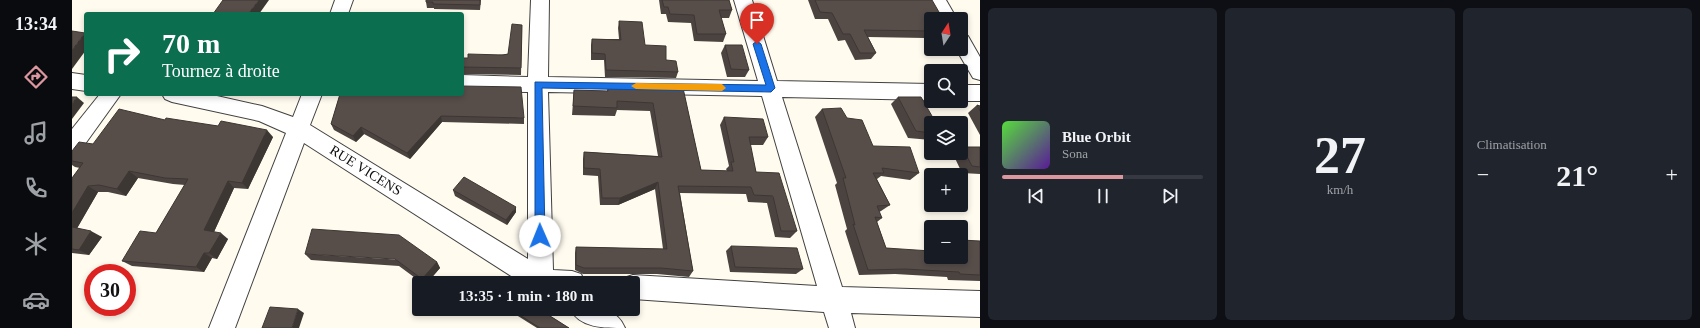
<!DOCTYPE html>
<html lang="fr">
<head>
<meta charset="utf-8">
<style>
  body { margin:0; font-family:Georgia,serif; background:#20242c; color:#f1f3f6; height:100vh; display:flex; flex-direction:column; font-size:15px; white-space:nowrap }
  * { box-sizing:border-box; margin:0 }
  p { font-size:13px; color:#9ea1a6 }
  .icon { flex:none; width:22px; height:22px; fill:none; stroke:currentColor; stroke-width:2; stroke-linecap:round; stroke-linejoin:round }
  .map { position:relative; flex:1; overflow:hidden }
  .sheet { display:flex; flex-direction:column; gap:8px; padding:8px; background:#0d0f14; width:720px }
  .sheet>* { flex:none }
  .top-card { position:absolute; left:12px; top:12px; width:380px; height:84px; border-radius:4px; box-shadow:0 2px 6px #0003; background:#0b6e4f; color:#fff; overflow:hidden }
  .needle { width:26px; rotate:12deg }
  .controls { position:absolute; left:852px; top:12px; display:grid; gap:8px }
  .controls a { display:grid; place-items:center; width:44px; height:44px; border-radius:4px; background:#171b24; box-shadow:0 2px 6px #0003; font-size:20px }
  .speed { position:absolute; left:12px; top:264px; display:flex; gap:8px; font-size:20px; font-weight:700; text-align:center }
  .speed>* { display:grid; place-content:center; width:52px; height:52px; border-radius:50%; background:#171b24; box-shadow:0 2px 6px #0003; line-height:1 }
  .speed .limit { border:6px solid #d22; background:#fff; color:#111 }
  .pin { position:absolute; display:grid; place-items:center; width:34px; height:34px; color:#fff; margin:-41px -17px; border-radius:50% 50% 50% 0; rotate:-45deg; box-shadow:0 0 4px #0007 }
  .pin .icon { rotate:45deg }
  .me { position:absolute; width:44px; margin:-22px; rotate:359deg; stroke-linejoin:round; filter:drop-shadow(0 0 3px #0008) }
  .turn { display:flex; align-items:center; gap:14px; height:84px; padding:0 12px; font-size:18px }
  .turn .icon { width:52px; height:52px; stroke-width:2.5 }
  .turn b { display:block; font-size:28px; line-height:34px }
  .big { font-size:30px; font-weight:700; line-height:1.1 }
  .sheet .card { flex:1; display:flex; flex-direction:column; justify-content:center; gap:6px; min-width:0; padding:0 14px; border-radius:6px; background:#20242c }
  .sheet .dial { align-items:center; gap:0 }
  .dial b { font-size:52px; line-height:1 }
  .song { display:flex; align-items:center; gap:12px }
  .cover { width:48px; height:48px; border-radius:6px; background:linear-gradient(135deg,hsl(110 70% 55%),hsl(270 70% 35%)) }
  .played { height:4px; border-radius:2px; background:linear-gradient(90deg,#db969e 60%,#363941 60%) }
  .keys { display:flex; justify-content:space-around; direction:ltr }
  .heat { display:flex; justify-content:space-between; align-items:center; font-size:22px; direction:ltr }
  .sheet .tiles { flex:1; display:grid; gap:8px; grid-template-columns:repeat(3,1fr) }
  .trip { position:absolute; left:340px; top:276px; width:228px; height:40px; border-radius:4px; background:#171b24; box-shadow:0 2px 6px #0003; font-weight:700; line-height:40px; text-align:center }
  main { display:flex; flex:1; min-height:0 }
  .menu { display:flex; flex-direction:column; width:72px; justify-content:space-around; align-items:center; background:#090b0e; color:#9ea1a6 }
  .menu .icon { width:28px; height:28px }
  .menu .on { color:#db969e }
  .menu b { font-size:18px; color:#f1f3f6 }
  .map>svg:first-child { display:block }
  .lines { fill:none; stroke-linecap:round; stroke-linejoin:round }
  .minor-casing { stroke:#414141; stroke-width:2 }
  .minor { fill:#fff; fill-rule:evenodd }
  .wall { fill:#4b4340 }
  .shaded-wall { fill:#3d3734 }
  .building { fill:#574e4a; stroke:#3d3734 }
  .route { fill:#1a73e8; stroke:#114b97 }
  .slow { fill:#f59e0b }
  .labels { text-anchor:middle; stroke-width:4; stroke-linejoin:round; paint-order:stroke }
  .street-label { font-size:14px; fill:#0e0e0e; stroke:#fff }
</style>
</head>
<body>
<main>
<nav class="menu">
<b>13:34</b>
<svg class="icon on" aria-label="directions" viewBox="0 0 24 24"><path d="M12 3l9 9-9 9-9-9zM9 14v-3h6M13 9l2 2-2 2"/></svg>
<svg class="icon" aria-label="music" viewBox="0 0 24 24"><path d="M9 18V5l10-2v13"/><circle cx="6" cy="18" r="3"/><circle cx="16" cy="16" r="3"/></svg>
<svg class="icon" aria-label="phone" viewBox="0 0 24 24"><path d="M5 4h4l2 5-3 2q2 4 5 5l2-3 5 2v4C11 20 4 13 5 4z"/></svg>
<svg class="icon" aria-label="climate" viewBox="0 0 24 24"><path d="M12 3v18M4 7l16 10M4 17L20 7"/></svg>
<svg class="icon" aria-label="car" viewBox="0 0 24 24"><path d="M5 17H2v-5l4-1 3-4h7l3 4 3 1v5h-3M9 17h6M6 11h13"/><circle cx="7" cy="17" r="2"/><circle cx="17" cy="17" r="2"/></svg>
</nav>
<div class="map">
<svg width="908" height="328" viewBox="0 0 908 328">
  <rect width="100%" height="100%" fill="#fffbef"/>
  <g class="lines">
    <defs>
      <g id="minor">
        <path d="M263,0H281L276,14H258Z"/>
        <path d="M459,0H477L476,77L686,81L662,0H680L705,81L859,84V100L710,97L770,287L908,291V317L779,313L783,328H757L752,312L561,299V283H550L552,278L561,275L745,286L690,96L476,92L481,270L500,271L509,274L513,283H450L232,143L163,328H137L214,133L187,121L100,102L93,99L90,94H136L190,106L221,117L230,94H250L238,125L456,259V92L390,91V75L456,77Z"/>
        <path d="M856,0H874L885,19H867Z"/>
        <path d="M889,34L896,36L908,57V80L901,78L884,49H889Z"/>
        <path d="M0,73L14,75V91L0,89Z"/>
        <rect x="889" y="85" width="19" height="16"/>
        <path d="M28,94H49L8,151L0,154V129Z"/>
        <path d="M498,309C520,309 543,304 553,328C531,328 508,328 498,309Z"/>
      </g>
    </defs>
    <!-- minor casing -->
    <use href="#minor" class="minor-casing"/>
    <!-- minor -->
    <use href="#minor" class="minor"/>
  </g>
  <!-- wall -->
  <g class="wall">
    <path d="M354,0H409L408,10L362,9V8H355L354,2Z"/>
    <path d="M587,0H657L660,10L657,18H649L654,34L651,42L622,41L619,23L596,22L594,14H589Z"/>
    <path d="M736,0H860L859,49L853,38L796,37L804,53L799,59L783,60L773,40L766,41L756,19H743Z"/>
    <path d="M547,21L573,45L594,60L606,72L604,78L533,77L532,60H519V45L520,39H547L546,28Z"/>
    <path d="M450,25L449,75L390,74V58H396L436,54Z"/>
    <path d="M653,45L677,70L673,77H655L649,53Z"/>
    <path d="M859,49H881L879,51L860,50Z"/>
    <path d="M536,86L611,88L629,170L655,171L654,169L657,166L648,125L652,117L696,137L691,145H678L684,172L725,231L718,238L703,237L695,203L676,202L674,194L608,193L621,271L617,277L585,274H511L503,270V253L504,247L591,249L583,189L546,205H528L526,176L511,175V159L512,152L586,156L578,111L545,110L543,116L500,115L502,90L535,91Z"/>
    <path d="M268,94L452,118V124L370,122L338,159L292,134L284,142L262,130L259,124Z"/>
    <path d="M826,97L859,123V140L836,138L819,104Z"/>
    <path d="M905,105L908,106V135L896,113Z"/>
    <path d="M750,109L775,118L801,146L847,173L838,180L809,176L805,179L818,205L809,211L807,212L810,218L805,222L814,248L889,257L908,241V281L876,280L875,277L823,274L787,275L773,231L775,229L763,185L765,183L743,117Z"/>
    <path d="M93,120L146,126L201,137L176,189L162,188L142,232L156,239L145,259L140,258L132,272L60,266L50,261L84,233L113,185L101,184L66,178L54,196L36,192H26L5,228L30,237L17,255L0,253V178L8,168L3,167L0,165V151Z"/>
    <path d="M889,147H908V174L890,173L881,154L882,153H889Z"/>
    <path d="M381,190L444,212L435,225L383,196Z"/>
    <path d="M659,246L731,269L724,274L658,272L654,251Z"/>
    <path d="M233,254L365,262L368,268L355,283H350L327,266L239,260Z"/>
    <path d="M435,309H467L497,328H465Z"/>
  </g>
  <!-- shaded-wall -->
  <g class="shaded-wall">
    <path d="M187,0H197L187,14H176Z"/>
    <path d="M13,33L14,34V50L0,69V50Z"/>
    <path d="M5,97L12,103L0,119V104Z"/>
    <path d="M369,116L370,122L338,159L335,153Z"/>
    <path d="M289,127L292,134L284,142L281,136Z"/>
    <path d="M195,130L201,137L176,189L170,183Z"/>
    <path d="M57,171L66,178L54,196L45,189Z"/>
    <path d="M156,181L162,188L140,236L132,230Z"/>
    <path d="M586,182L583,189L546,205L548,198Z"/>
    <path d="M16,186L26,192L3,232L0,230V213Z"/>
    <path d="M444,207V212L435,225L434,220Z"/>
    <path d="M19,231L30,237L17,255L7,250Z"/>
    <path d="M149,233L156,239L145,259L137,253Z"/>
    <path d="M132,253L140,258L132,272L124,267Z"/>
    <path d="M365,262L368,268L355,283H352L350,279Z"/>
    <path d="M226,309L232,313L227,328H220Z"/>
  </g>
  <!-- building -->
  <g class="building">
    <path d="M151,0H187L176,14H141Z"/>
    <path d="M354,0H408V5L361,4V2H354Z"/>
    <path d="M590,0H657L660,10H647L654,34H625L622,15L598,14L596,7H592Z"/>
    <path d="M743,0H860L871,19H859V31L792,30L804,53H788L778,34H771L760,13L748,12Z"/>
    <path d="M547,21L570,22L573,45L594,46V60L604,61L606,72L534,70L533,54L520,53V39L549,40Z"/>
    <path d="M440,24L450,25L449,68L390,67V58H396V54L431,55L436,54Z"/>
    <path d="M0,31L13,33L0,50Z"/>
    <path d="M653,45H670L677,70L659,69Z"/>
    <path d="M390,86L449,87L452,118L369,116L335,153L289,127L281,136L259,124L268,94H390Z"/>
    <path d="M536,86L611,88L629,170L661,171L659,162H662L652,117L691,119L696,137H677L684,172L707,173L725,231H709L701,196L682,195L679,187L606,186L621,271L589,268H512L504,265V247L595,249L586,182L548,198H530L528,169L512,168V152L590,157L581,103L545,101V108L501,106L502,90L536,91Z"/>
    <path d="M0,97H5L0,104Z"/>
    <path d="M826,97H849L864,123H859V133L844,131Z"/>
    <path d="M905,105L908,106V111Z"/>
    <path d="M769,108L775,118L790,120L801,146L838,147L847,173L810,168L812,173H801L818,205L805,206L810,218L803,217L814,248L859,251V257H889V240L908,241V275L888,274L887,272L833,269L796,270L781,224L783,225L771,178H774L750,109Z"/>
    <path d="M47,109L93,120L94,118L146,126L149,121L195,130L170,183L156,181L132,230L149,233L137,253H132L124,267L50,261L68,231L84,233L116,179L93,178L57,171L45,189L27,185L16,186L0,213V178L11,163L0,161V151L7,142L21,144Z"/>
    <path d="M890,147H908V167L900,166Z"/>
    <path d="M392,177L444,207L434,220L381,190Z"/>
    <path d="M0,227L19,231L7,250L0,249Z"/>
    <path d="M240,229L327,235L365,262L350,279L323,259L233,254Z"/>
    <path d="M659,246L725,248L731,269L663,267Z"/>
    <path d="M198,307L226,309L220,328H190Z"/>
    <path d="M438,309H467L497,328H468Z"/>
  </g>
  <!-- route -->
  <path class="route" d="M685,41L689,44L703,88L699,92L470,88L473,236L472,239H464L463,236V82L694,85L681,44Z"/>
  <!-- slow -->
  <path class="slow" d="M564,83L650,84L654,88L650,91L564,89L559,86Z"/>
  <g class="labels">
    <!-- street labels -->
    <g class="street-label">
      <text transform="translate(294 170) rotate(32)" y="5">RUE VICENS</text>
    </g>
  </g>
</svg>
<div class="controls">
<a><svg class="needle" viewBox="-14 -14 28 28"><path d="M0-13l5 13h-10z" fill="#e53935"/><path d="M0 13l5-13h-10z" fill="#9ea1a6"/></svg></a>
<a><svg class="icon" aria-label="search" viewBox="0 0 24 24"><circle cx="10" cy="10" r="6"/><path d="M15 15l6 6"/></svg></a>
<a><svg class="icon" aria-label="layers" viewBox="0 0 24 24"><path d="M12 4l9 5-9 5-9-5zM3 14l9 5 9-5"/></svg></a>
<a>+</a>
<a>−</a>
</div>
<div class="speed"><div class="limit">30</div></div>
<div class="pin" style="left:685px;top:44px;background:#d93025"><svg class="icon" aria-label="arrive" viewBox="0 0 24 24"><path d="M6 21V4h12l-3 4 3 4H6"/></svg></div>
<svg class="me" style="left:468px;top:236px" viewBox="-20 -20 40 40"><circle r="19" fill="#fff"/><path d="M0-13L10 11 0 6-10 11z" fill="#1a73e8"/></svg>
<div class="trip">13:35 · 1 min · 180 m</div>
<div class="top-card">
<div class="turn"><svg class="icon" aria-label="right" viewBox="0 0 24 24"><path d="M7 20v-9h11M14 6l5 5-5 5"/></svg><div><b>70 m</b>Tournez à droite</div></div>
</div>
</div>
<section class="sheet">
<div class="tiles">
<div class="card">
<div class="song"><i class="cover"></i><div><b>Blue Orbit</b><p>Sona</p></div></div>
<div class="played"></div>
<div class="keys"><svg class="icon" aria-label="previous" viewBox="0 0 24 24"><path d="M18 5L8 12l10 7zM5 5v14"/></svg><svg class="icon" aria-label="pause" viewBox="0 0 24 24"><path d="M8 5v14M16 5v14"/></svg><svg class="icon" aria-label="next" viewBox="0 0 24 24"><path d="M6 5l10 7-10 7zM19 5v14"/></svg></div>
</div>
<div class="card dial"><b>27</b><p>km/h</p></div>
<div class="card"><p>Climatisation</p>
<div class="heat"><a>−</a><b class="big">21°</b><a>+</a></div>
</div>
</div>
</section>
</main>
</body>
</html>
